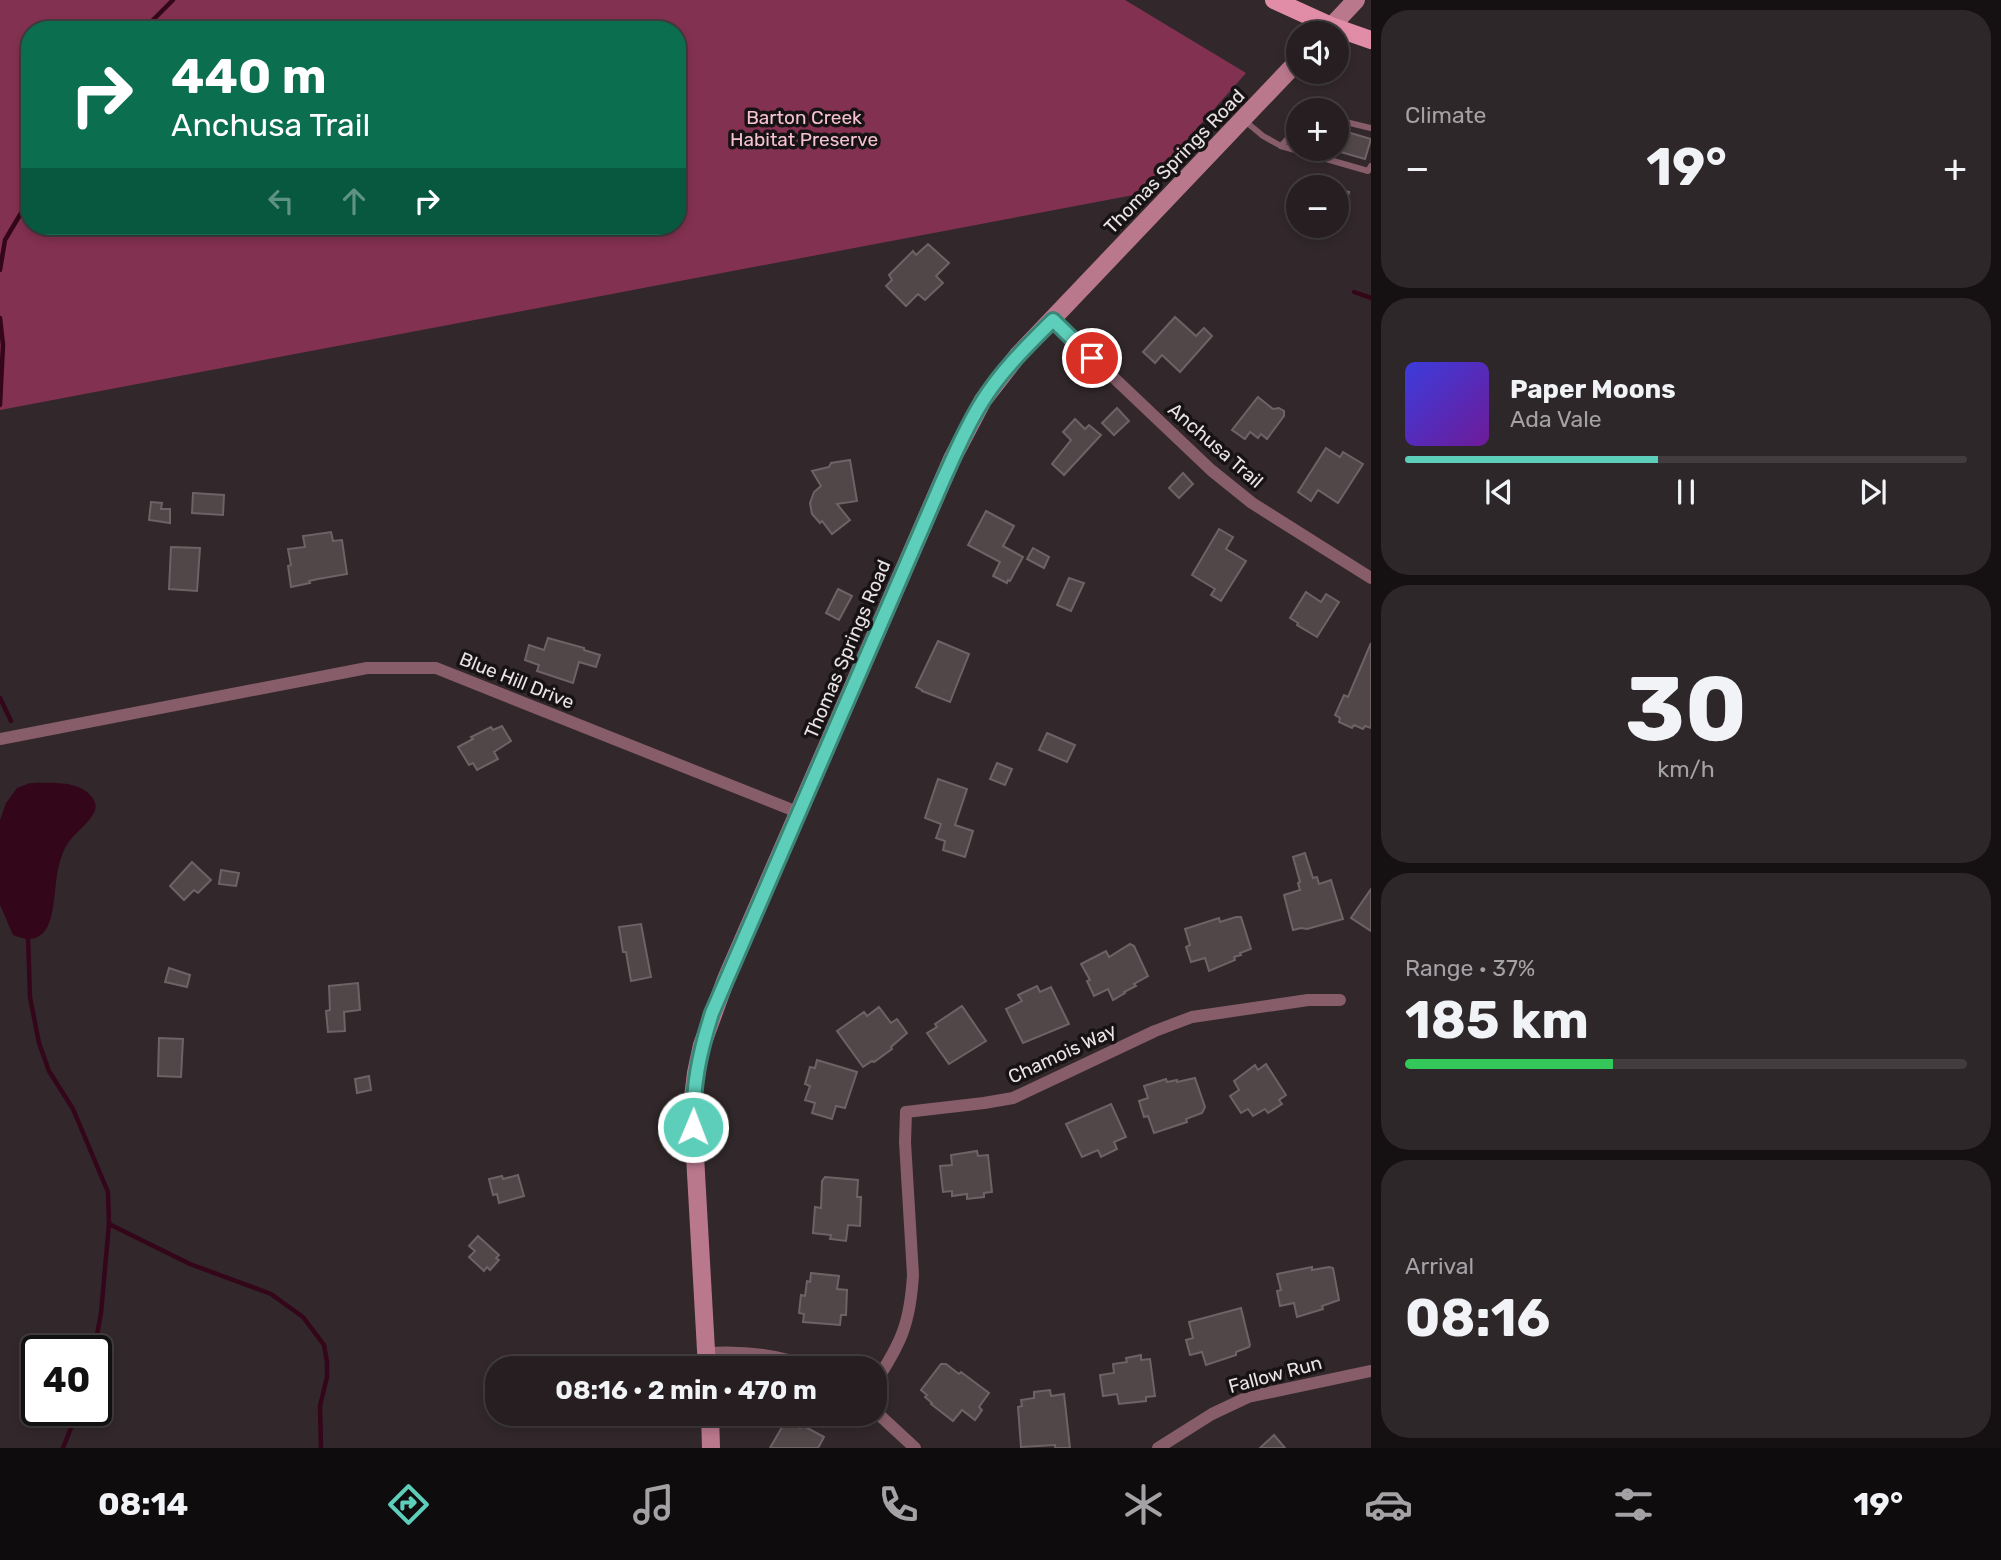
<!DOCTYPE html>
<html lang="en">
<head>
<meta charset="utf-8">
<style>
  body { margin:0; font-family:Rubik,sans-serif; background:#2e2729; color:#f1f3f6; height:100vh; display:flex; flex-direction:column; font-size:26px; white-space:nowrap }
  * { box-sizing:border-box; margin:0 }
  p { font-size:23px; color:#a4a2a5 }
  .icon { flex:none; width:38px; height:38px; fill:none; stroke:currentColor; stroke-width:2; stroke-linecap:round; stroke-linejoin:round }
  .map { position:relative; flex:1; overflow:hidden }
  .side { display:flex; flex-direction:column; gap:10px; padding:10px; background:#151012; width:630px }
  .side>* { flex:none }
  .hud { position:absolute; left:21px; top:21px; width:665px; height:214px; border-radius:28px; box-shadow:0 4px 10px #0003,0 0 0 2px #423c3e; background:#0b6e4f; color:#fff; overflow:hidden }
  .buttons { position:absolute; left:1286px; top:21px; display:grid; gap:14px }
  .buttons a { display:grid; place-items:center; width:63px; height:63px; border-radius:50%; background:#261e20; box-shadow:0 4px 10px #0003,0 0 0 2px #423c3e; font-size:35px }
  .speed { position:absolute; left:21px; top:1335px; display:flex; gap:14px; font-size:35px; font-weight:700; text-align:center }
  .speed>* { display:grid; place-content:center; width:91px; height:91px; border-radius:50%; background:#261e20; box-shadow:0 4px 10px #0003,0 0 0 2px #423c3e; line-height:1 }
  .speed .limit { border:4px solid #111; border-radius:10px; background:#fff; color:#111 }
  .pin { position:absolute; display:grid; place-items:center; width:60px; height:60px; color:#fff; margin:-30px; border:4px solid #fff; border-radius:50%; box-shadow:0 2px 7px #0007 }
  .me { position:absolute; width:77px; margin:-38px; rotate:1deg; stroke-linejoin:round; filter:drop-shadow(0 0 5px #0008) }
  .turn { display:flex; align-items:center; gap:24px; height:147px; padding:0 35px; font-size:32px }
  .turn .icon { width:91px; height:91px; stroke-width:2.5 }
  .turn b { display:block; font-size:49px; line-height:60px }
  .lanes { display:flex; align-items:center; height:66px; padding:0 35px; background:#0003; justify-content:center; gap:35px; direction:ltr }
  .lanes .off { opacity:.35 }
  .big { font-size:52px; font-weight:700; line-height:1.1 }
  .side .tile { flex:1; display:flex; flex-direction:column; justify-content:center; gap:10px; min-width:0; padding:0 24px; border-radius:28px; background:#2e2729 }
  .side .dial { align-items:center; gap:0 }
  .dial b { font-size:91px; line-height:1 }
  .song { display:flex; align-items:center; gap:21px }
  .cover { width:84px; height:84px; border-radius:10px; background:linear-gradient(135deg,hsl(240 70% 55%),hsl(280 70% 35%)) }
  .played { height:7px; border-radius:4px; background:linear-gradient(90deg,#5dceb9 45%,#423c3e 45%) }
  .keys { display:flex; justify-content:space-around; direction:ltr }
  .heat { display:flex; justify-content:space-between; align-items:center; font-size:38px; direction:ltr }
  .charge { height:10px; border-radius:5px; background:linear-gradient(90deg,#34c759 37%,#423c3e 0) }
  .trip { position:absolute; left:485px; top:1356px; width:402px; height:70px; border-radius:28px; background:#261e20; box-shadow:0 4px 10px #0003,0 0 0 2px #423c3e; font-weight:700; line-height:70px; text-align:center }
  .dock { display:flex; height:112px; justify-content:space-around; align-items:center; background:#0f0c0d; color:#a4a2a5 }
  .dock .icon { width:49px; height:49px }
  .dock .selected { color:#5dceb9 }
  .dock b { font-size:32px; color:#f1f3f6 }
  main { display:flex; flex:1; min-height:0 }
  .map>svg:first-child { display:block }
  .green { fill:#833150; fill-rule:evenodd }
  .water { fill:#340619 }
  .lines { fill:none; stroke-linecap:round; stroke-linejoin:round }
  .stream { stroke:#340619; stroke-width:4.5 }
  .building { fill:#514749; stroke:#6d6265; stroke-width:2 }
  .lane { stroke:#875d6a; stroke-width:6 }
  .street { stroke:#875d6a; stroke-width:12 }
  .secondary { stroke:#ba788d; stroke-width:18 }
  .primary { stroke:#e18da8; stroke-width:18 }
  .route-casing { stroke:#3c8678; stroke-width:18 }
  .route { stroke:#5dceb9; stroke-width:12 }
  .labels { text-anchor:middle; stroke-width:7; stroke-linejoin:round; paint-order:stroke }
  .park-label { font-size:19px; fill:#f6c2d1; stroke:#171214 }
  .street-label { font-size:19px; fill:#e9e3e4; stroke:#171214 }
</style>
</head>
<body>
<main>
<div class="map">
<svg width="1371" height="1448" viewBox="0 0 1371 1448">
  <rect width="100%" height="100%" fill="#32282b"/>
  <!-- green -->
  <path class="green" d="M0,0H1125L1246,73L1139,194L0,410ZM30,30H677V226H30Z"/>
  <!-- water -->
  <path class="water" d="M30,783C49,783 78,780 91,796C97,803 97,809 92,816C85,827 73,834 67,845C63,850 61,859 59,865C54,882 56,921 43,933C34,942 23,939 13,935L0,905V820L6,803L17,788Z"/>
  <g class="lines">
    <!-- stream -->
    <g class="stream">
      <path d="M143,30L173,0"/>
      <path d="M0,270L5,240L30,198"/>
      <path d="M1354,292L1371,298"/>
      <path d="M0,318L3,345L0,405"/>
      <path d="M0,698L11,721"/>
      <path d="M28,936L30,997L39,1043L49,1071L73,1109L108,1192L109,1224L101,1313L94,1351"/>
      <path d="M109,1224L190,1264L271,1294L303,1317L324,1345L327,1362V1377L320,1406L321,1448"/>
      <path d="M63,1448L78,1410"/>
    </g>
  </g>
  <!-- building -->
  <g class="building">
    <path d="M1337,129L1371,139L1365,159L1337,151Z"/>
    <path d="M1337,189L1349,192L1341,224L1337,223Z"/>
    <path d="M928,244L949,263L936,276L943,283L925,300L918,294L906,306L886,286L892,280L889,275L913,251L916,255Z"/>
    <path d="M1175,317L1196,336L1204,328L1212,336L1180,372L1162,355L1155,363L1143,352Z"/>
    <path d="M1258,397L1273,409L1279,408L1284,411V416L1267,439L1261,434L1258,438L1250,432L1245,439L1232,430Z"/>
    <path d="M1117,408L1129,421L1114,435L1102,423Z"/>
    <path d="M1075,419L1085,429L1089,425L1101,435L1064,475L1052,464L1071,440L1063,432Z"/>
    <path d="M1326,448L1340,457L1343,452L1363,464L1338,503L1318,490L1311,501L1298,492Z"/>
    <path d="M850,460L857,501L837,504L850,520L832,534L822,521L820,523L812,514L810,503L814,492L821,486L812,471L829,467L831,463Z"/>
    <path d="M1183,473L1193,484L1179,498L1169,488Z"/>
    <path d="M193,493L224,495L223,515L192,513Z"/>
    <path d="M151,502L162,503L161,509H170V523L149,520Z"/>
    <path d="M986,511L1014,526L1003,546L1023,557L1010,581L1008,580L1007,583L993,576L1000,562L968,545Z"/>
    <path d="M1219,529L1233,537L1226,549L1246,561L1221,601L1211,595L1215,589L1192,575Z"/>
    <path d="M331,532L333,541L342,540L347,574L318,579L309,581L310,583L291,587L288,566L291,565L288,549L305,547L303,536Z"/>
    <path d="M171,547L200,548L197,591L169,589Z"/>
    <path d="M1033,548L1049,557L1044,568L1027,559Z"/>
    <path d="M1069,578L1084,583L1071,611L1057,605Z"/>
    <path d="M838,589L852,596L839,620L826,613Z"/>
    <path d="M1306,592L1321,602L1326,594L1339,602L1317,637L1297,625L1298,623L1290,618Z"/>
    <path d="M548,638L584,648V650L600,655L596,667L579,662L573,683L537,671L539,665L525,660L529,645L544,650Z"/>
    <path d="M938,641L969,654L950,702L922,691V690L916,687Z"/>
    <path d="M1371,643V728L1365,726L1363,729L1354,725L1352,728L1339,722L1340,718L1335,715L1344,695L1348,697Z"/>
    <path d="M502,726L511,741L494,752L498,759L477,770L473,763L469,765L458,747L473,739L471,737L491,727L493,730Z"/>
    <path d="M1047,733L1075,745L1067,762L1039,750Z"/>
    <path d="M997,763L1012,769L1005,785L990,779Z"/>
    <path d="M938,779L967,789L955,825L973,831L965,857L943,850L945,841L936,838L941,824L925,818Z"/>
    <path d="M1305,853L1313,878L1317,877L1319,884L1331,880L1343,919L1307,929L1301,928L1293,930L1284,895L1300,890L1298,883L1300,882L1293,857Z"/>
    <path d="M192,862L211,880L198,893L194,890L184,900L170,886Z"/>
    <path d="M221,870L239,873L236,886L219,884Z"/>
    <path d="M1371,889V931L1351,918Z"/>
    <path d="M1236,917H1241L1251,949L1240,953L1241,955L1234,957L1235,960L1209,971L1205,958L1191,962L1186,947L1190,945L1185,929L1219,918L1220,922Z"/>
    <path d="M641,924L651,977L631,981L626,952H623L619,927Z"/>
    <path d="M1130,944L1134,946L1148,976L1134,984L1136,986L1124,992L1125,993L1113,1000L1108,989L1094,996L1087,981L1090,980L1081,964L1106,951L1109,957Z"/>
    <path d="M169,968L190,975L187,987L165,982Z"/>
    <path d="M358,983L360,1010L344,1012L345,1031L328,1032L326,1011L330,1010L329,986Z"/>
    <path d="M1037,986L1040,992L1051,987L1069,1024L1023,1043L1006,1009L1022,1001L1018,995Z"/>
    <path d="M962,1006L986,1041L949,1064L927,1033L937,1027L935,1024Z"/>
    <path d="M879,1007L891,1023L897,1019L907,1033L891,1047L892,1049L874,1062L872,1061L863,1067L837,1031L864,1012L867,1016Z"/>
    <path d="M159,1038L183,1039L181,1077L158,1076Z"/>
    <path d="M817,1060L857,1072L845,1108L836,1106L832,1119L812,1113L815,1103L805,1100L810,1086L805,1084L810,1067L815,1068Z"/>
    <path d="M1266,1064L1286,1095L1279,1100L1282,1104L1268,1113L1265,1109L1253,1116L1248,1109L1241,1113L1230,1096L1239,1090L1234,1081L1255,1065L1258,1070Z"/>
    <path d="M369,1076L371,1090L357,1093L355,1079Z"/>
    <path d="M1195,1078L1205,1107L1202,1113L1186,1119L1187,1122L1154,1133L1148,1116L1144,1117L1139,1101L1148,1098L1144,1086L1166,1079L1167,1082L1177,1080V1082Z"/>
    <path d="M1111,1104L1126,1137L1114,1142L1117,1149L1101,1157L1098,1150L1082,1157L1066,1124Z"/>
    <path d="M977,1151L978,1156L988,1155L992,1192L984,1193V1197L967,1199V1194L952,1196V1191L943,1192L940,1166L952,1165L951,1155Z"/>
    <path d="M518,1175L524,1196L499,1203L497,1194L493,1195L489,1179L502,1176L503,1179Z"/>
    <path d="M825,1177L858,1180L857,1197H861L860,1226L848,1225L846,1241L830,1239L831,1235L813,1233L815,1207L821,1208L822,1181Z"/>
    <path d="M478,1236L499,1255L496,1258L499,1260L490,1270L487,1267L484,1271L469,1257L475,1251L469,1246Z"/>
    <path d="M1312,1267V1270L1329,1267L1333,1268L1339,1300L1322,1306L1323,1309L1297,1317L1294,1303L1280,1306L1277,1291L1281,1290L1277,1274Z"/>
    <path d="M811,1273L839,1276L837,1289L847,1290L846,1315H841L840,1325L803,1322L804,1314L799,1313L801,1295L805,1296L807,1281L810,1282Z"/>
    <path d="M1241,1308L1250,1345L1249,1347L1236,1352V1355L1206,1365L1202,1352L1190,1355L1186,1340L1193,1338L1189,1322Z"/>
    <path d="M1141,1355V1360L1150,1359L1155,1396L1146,1397V1401L1119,1404L1117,1394L1103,1396L1100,1375L1114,1373L1113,1364L1127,1362L1126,1358Z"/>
    <path d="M941,1364H946L959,1374L961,1372L989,1393L979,1407L982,1410L975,1420L962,1410L953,1421L931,1404L932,1403L925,1397L927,1395L921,1390Z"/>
    <path d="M1050,1390L1051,1396L1064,1394L1070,1448H1055V1445L1021,1447L1018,1407L1022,1406L1021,1400L1034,1398V1392Z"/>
    <path d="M786,1420L800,1428L802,1425L824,1437L818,1448H770Z"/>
    <path d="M1274,1435L1285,1448H1260Z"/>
  </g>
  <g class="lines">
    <!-- lane -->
    <g class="lane">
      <path d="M1337,120L1371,128"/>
      <path d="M1245,121L1263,136L1281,146L1368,171L1371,166"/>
      <path d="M1281,146L1298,127"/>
    </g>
    <!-- street -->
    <g class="street">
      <path d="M1053,320L1211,470L1252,503L1371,578"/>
      <path d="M0,739L367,668H436L800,813"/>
      <path d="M707,1353C742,1351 779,1354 811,1368"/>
      <path d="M875,1383C901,1343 910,1324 913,1275L905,1142L906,1112L984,1103L1013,1098L1155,1031L1192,1017L1308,1000H1340"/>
      <path d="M875,1411L915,1448"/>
      <path d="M1158,1448L1212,1414L1248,1397L1370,1371"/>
    </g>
    <!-- secondary -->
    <g class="secondary">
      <path d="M1325,33L1356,0"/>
      <path d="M707,1368L694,1138L693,1097L696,1073L702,1045L726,979L952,459L983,400L1018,355L1298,61"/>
      <path d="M710,1414L711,1448"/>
    </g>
    <!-- primary -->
    <path class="primary" d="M1274,0L1331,26L1371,40"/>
  </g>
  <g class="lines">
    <defs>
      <path id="route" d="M693,1127C693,1084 699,1054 712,1013L943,480C955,454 966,427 982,402C1001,371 1027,346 1053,320L1092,358"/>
    </defs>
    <!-- route casing -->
    <use href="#route" class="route-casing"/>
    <!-- route -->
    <use href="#route" class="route"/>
  </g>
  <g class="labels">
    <!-- park labels -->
    <g class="park-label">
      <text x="804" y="124">Barton Creek<tspan x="804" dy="22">Habitat Preserve</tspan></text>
    </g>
    <!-- street labels -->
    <g class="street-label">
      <text transform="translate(1174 161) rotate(-46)" y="7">Thomas Springs Road</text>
      <text transform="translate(1216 445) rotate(41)" y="7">Anchusa Trail</text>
      <text transform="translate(847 649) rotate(-67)" y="7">Thomas Springs Road</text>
      <text transform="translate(517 680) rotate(22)" y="7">Blue Hill Drive</text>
      <text transform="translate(1062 1053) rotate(-25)" y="7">Chamois Way</text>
      <text transform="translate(1275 1374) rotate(-15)" y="7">Fallow Run</text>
    </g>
  </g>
</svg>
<div class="buttons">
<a><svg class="icon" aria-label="sound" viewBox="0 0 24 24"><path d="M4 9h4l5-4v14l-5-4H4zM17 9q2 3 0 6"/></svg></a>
<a>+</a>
<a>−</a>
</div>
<div class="speed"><div class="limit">40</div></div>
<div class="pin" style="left:1092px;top:358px;background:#d93025"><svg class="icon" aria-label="arrive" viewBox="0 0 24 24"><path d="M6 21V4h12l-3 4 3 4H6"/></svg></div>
<svg class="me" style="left:693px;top:1127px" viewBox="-20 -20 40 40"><circle r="17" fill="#5dceb9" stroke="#fff" stroke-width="3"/><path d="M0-11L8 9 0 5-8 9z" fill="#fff"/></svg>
<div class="trip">08:16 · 2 min · 470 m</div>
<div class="hud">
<div class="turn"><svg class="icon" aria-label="right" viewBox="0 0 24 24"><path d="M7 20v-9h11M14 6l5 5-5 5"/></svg><div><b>440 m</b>Anchusa Trail</div></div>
<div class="lanes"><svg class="icon off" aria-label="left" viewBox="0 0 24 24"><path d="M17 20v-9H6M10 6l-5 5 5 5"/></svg><svg class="icon off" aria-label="ahead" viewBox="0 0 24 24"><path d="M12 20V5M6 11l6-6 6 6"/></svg><svg class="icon" aria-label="right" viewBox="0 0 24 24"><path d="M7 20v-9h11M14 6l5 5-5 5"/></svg></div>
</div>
</div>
<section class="side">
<div class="tile"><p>Climate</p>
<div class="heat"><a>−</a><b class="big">19°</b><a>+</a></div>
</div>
<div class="tile">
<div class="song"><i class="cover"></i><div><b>Paper Moons</b><p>Ada Vale</p></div></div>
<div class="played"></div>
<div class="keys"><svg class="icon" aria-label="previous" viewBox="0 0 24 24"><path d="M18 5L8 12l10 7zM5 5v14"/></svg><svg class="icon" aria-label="pause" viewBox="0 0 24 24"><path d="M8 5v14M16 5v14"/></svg><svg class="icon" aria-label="next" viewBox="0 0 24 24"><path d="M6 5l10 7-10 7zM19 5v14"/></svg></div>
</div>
<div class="tile dial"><b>30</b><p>km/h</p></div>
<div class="tile"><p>Range · 37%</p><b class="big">185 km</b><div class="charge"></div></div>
<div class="tile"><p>Arrival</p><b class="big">08:16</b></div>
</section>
</main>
<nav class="dock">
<b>08:14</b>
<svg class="icon selected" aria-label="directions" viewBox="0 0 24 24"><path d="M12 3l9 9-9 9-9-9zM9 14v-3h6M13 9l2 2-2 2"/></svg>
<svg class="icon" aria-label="music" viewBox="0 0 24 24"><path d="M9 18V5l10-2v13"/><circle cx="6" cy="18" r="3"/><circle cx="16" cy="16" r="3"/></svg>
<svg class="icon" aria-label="phone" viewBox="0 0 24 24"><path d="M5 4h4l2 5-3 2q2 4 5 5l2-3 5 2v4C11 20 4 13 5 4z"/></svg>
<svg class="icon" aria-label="climate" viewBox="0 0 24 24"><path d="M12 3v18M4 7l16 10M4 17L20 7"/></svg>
<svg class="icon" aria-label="car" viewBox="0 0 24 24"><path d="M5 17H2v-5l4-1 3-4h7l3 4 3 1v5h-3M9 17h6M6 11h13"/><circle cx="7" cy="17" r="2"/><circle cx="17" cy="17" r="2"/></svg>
<svg class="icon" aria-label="filters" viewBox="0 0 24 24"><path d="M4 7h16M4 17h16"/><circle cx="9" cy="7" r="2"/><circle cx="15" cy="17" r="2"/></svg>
<b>19°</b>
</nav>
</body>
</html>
